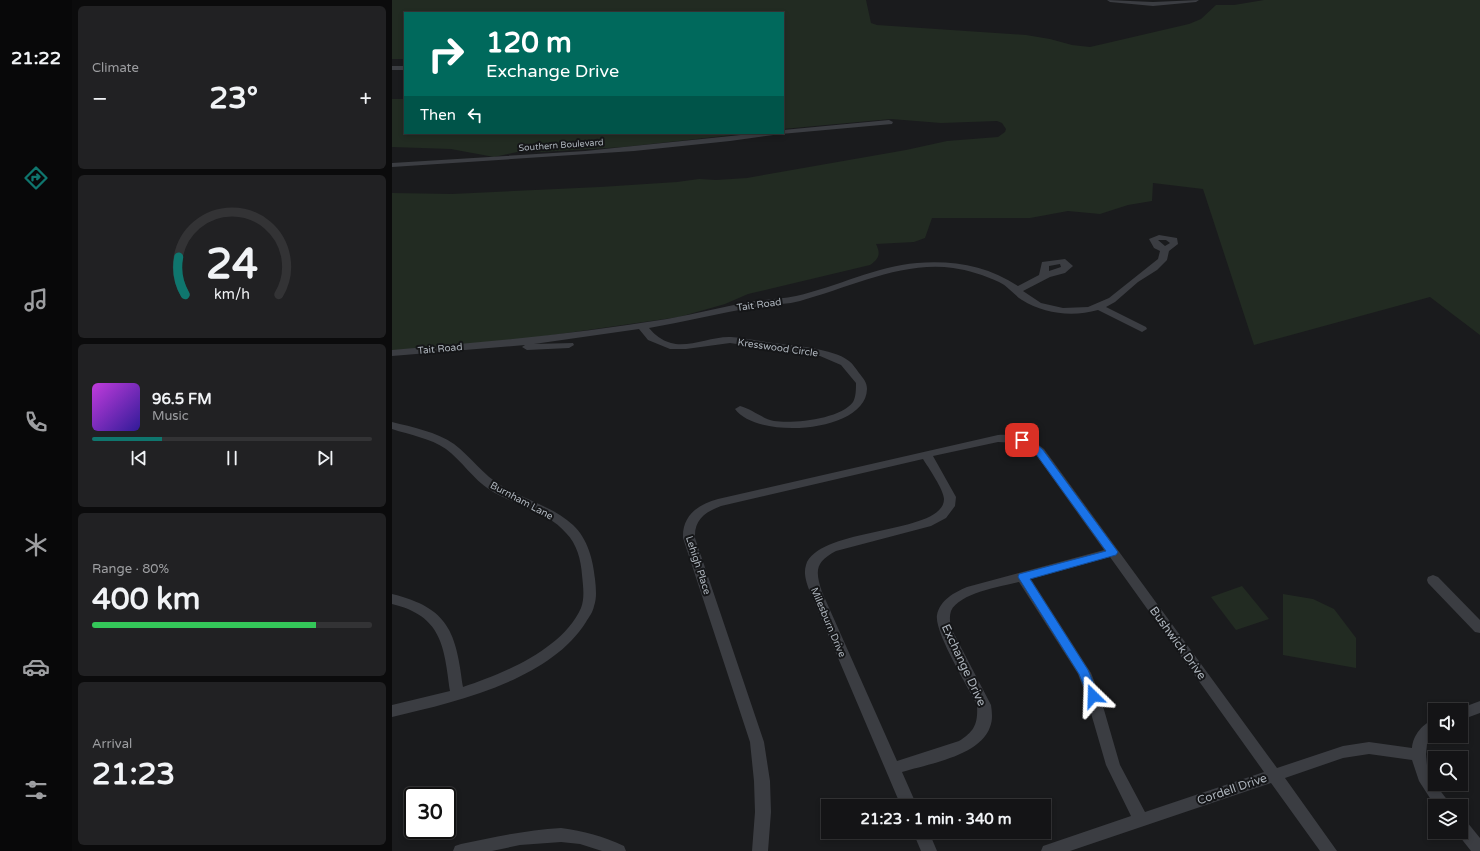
<!DOCTYPE html>
<html lang="en">
<head>
<meta charset="utf-8">
<style>
  body { margin:0; font-family:"Varela Round",sans-serif; background:#212123; color:#f1f3f6; height:100vh; display:flex; flex-direction:column; font-size:15px; white-space:nowrap }
  * { box-sizing:border-box; margin:0 }
  p { font-size:13px; color:#9d9ea1 }
  .icon { flex:none; width:22px; height:22px; fill:none; stroke:currentColor; stroke-width:2; stroke-linecap:round; stroke-linejoin:round }
  .map { position:relative; flex:1; overflow:hidden }
  .details { display:flex; flex-direction:column; gap:6px; padding:6px; background:#0b0b0c; width:320px }
  .details>* { flex:none }
  .hud { position:absolute; left:12px; top:12px; width:380px; height:122px; border-radius:0px; box-shadow:0 2px 6px #0003,0 0 0 1px #333335; background:#00695c; color:#fff; overflow:hidden }
  .fabs { position:absolute; left:1036px; top:703px; display:grid; gap:8px }
  .fabs a { display:grid; place-items:center; width:40px; height:40px; border-radius:0px; background:#141416; box-shadow:0 2px 6px #0003,0 0 0 1px #333335; font-size:20px }
  .speed { position:absolute; left:12px; top:787px; display:flex; gap:8px; font-size:20px; font-weight:700; text-align:center }
  .speed>* { display:grid; place-content:center; width:52px; height:52px; border-radius:50%; background:#141416; box-shadow:0 2px 6px #0003,0 0 0 1px #333335; line-height:1 }
  .speed .limit { border:2px solid #111; border-radius:6px; background:#fff; color:#111 }
  .pin { position:absolute; display:grid; place-items:center; width:34px; height:34px; color:#fff; margin:-17px; border-radius:8px; box-shadow:0 2px 6px #0006 }
  .me { position:absolute; width:44px; margin:-22px; rotate:338deg; stroke-linejoin:round; filter:drop-shadow(0 0 3px #0008) }
  .turn { display:flex; align-items:center; gap:14px; height:84px; padding:0 16px; font-size:18px }
  .turn .icon { width:52px; height:52px; stroke-width:2.5 }
  .turn b { display:block; font-size:28px; line-height:34px }
  .then { display:flex; align-items:center; height:38px; padding:0 16px; background:#0003; gap:8px; font-size:15px }
  .big { font-size:30px; font-weight:700; line-height:1.1 }
  .details .card { flex:1; display:flex; flex-direction:column; justify-content:center; gap:6px; min-width:0; padding:0 14px; border-radius:6px; background:#212123 }
  .details .dial { align-items:center; gap:0 }
  .dial svg { height:104px; overflow:visible; fill:none; stroke:#333335; stroke-width:7; stroke-linecap:round; text-anchor:middle }
  .dial text { fill:#f1f3f6; stroke:none }
  .song { display:flex; align-items:center; gap:12px }
  .cover { width:48px; height:48px; border-radius:6px; background:linear-gradient(135deg,hsl(290 70% 55%),hsl(250 70% 35%)) }
  .played { height:4px; border-radius:2px; background:linear-gradient(90deg,#0f766e 25%,#333335 25%) }
  .keys { display:flex; justify-content:space-around; direction:ltr }
  .heat { display:flex; justify-content:space-between; align-items:center; font-size:22px; direction:ltr }
  .charge { height:6px; border-radius:3px; background:linear-gradient(90deg,#34c759 80%,#333335 0) }
  .trip { position:absolute; left:429px; top:799px; width:230px; height:40px; border-radius:0px; background:#141416; box-shadow:0 2px 6px #0003,0 0 0 1px #333335; font-weight:700; line-height:40px; text-align:center }
  main { display:flex; flex:1; min-height:0 }
  .menu { display:flex; flex-direction:column; width:72px; justify-content:space-around; align-items:center; background:#080809; color:#9d9ea1 }
  .menu .icon { width:28px; height:28px }
  .menu .current { color:#0f766e }
  .menu b { font-size:18px; color:#f1f3f6 }
  .map>svg:first-child { display:block }
  .green { fill:#222b22 }
  .lines { fill:none; stroke-linecap:round; stroke-linejoin:round }
  .minor { fill:#3b3d42; fill-rule:evenodd }
  .route { fill:#1a73e8; stroke:#114b97 }
  .labels { text-anchor:middle; stroke-width:4; stroke-linejoin:round; paint-order:stroke }
  .far-street-label { font-size:9px; fill:#adb4bc; stroke:#151618 }
  .street-label { font-size:10px; fill:#adb4bc; stroke:#151618 }
  .near-street-label { font-size:12px; fill:#adb4bc; stroke:#151618 }
</style>
</head>
<body>
<main>
<nav class="menu">
<b>21:22</b>
<svg class="icon current" aria-label="directions" viewBox="0 0 24 24"><path d="M12 3l9 9-9 9-9-9zM9 14v-3h6M13 9l2 2-2 2"/></svg>
<svg class="icon" aria-label="music" viewBox="0 0 24 24"><path d="M9 18V5l10-2v13"/><circle cx="6" cy="18" r="3"/><circle cx="16" cy="16" r="3"/></svg>
<svg class="icon" aria-label="phone" viewBox="0 0 24 24"><path d="M5 4h4l2 5-3 2q2 4 5 5l2-3 5 2v4C11 20 4 13 5 4z"/></svg>
<svg class="icon" aria-label="climate" viewBox="0 0 24 24"><path d="M12 3v18M4 7l16 10M4 17L20 7"/></svg>
<svg class="icon" aria-label="car" viewBox="0 0 24 24"><path d="M5 17H2v-5l4-1 3-4h7l3 4 3 1v5h-3M9 17h6M6 11h13"/><circle cx="7" cy="17" r="2"/><circle cx="17" cy="17" r="2"/></svg>
<svg class="icon" aria-label="filters" viewBox="0 0 24 24"><path d="M4 7h16M4 17h16"/><circle cx="9" cy="7" r="2"/><circle cx="15" cy="17" r="2"/></svg>
</nav>
<section class="details">
<div class="card"><p>Climate</p>
<div class="heat"><a>−</a><b class="big">23°</b><a>+</a></div>
</div>
<div class="card dial"><svg viewBox="0 0 100 80">
<path d="M14 69A42 42 0 1 1 86 69"/>
<path d="M14 69A42 42 0 0 1 9 40" stroke="#0f766e"/>
<text x="50" y="56" font-size="32" font-weight="700">24</text>
<text x="50" y="72" font-size="11">km/h</text>
</svg></div>
<div class="card">
<div class="song"><i class="cover"></i><div><b>96.5 FM</b><p>Music</p></div></div>
<div class="played"></div>
<div class="keys"><svg class="icon" aria-label="previous" viewBox="0 0 24 24"><path d="M18 5L8 12l10 7zM5 5v14"/></svg><svg class="icon" aria-label="pause" viewBox="0 0 24 24"><path d="M8 5v14M16 5v14"/></svg><svg class="icon" aria-label="next" viewBox="0 0 24 24"><path d="M6 5l10 7-10 7zM19 5v14"/></svg></div>
</div>
<div class="card"><p>Range · 80%</p><b class="big">400 km</b><div class="charge"></div></div>
<div class="card"><p>Arrival</p><b class="big">21:23</b></div>
</section>
<div class="map">
<svg width="1088" height="851" viewBox="0 0 1088 851">
  <rect width="100%" height="100%" fill="#1a1b1d"/>
  <!-- green -->
  <g class="green">
    <path d="M0,0H474L479,23L485,25L634,35L658,39L680,45L698,47L797,24L809,19L824,5H842L872,0H1088V335L1038,297L862,345L811,189L761,183L760,201L736,205L708,214L676,211L638,218H540L533,238L522,242L484,244C489,254 487,259 478,265L356,294L333,304L287,317L140,338L0,351V193L60,194L208,187L285,182L307,179L324,180L355,178L514,150L555,141L606,137L613,132L614,129L610,123L605,121L549,123L499,119L391,129V13H13V59H0Z"/>
    <path d="M0,99H13V133H359L232,147L149,152H125L102,157L59,149L0,147Z"/>
    <path d="M850,586L877,619L844,630L819,597Z"/>
    <path d="M891,594L921,599L942,609L964,638V668L891,655Z"/>
  </g>
  <g class="lines">
    <!-- minor -->
    <g class="minor">
      <path d="M715,0L761,2L807,0L804,2L761,6L718,2Z"/>
      <rect x="0" y="66" width="13" height="4"/>
      <path d="M497,120L501,122L500,124L389,134L338,141L242,151L0,167V163L193,151L368,133H391V130Z"/>
      <path d="M767,235L785,238L786,244L777,251L775,260L765,270L746,282L723,302L714,307L754,327L755,329L750,332L706,310C681,317 652,314 630,300C622,295 616,286 607,282C592,275 576,270 561,268C509,261 457,288 408,301C394,305 378,304 363,307C328,313 292,322 257,328C263,335 269,340 279,343C297,348 320,336 339,337C353,338 367,341 381,343C401,346 441,348 457,361C461,364 464,369 467,373C471,378 475,382 475,389C474,433 365,440 343,409L348,406C360,409 369,418 382,421C401,424 449,419 461,402C464,397 464,389 464,383L449,365L428,356L338,343L294,349H278L256,340L247,329L142,344L181,343L182,345L177,348L135,350L130,347L133,345L0,356V350C92,342 184,334 275,319C304,314 333,306 363,301C377,299 391,299 404,296C445,287 484,266 525,263C561,260 596,266 626,286L647,275L650,262L673,259L681,266L673,273L658,277L631,291L649,303L671,308L696,307L717,298L766,259L768,251L762,248L757,239ZM766,240H774L778,243L773,246ZM668,264L669,267L657,271V266Z"/>
      <path d="M0,422C20,427 45,432 62,444C79,457 91,475 110,486C133,500 160,506 181,525C196,539 201,560 203,579C204,588 205,598 202,606C201,612 197,617 194,622C157,681 63,702 0,717V705L58,691C52,646 50,616 0,604V594C57,608 64,632 71,687C111,674 171,649 189,608C193,598 191,585 190,575C189,560 185,544 174,533C154,510 123,506 98,490C81,479 70,461 54,449C38,438 18,435 0,429Z"/>
      <path d="M606,435C624,434 639,438 652,449L885,768L951,746L977,742L1020,748C1021,735 1031,723 1043,719V733L1035,744L1034,754L1035,765L1043,784L1060,806H1043L1027,781L1020,760L977,754L951,758L893,778L945,851H928L879,783L678,851H649L651,846L739,816L714,765L694,696L686,674L627,582C610,586 567,593 559,611C557,617 558,624 560,630L599,705C600,712 601,720 598,727C588,756 536,764 510,772L525,806H509L418,592C415,584 411,574 414,565C427,526 552,535 552,499C552,490 536,467 531,459L329,506C313,512 302,520 303,538L372,742L378,781L379,812L376,851H360L363,812L362,781L358,742L291,538C290,516 306,504 326,499ZM606,442L627,443L644,455L712,550L575,587C563,592 548,600 545,615C542,632 576,687 585,705C586,723 583,731 567,741L505,761L430,592C423,571 423,562 444,551L539,526L554,518L563,506L564,497L541,456ZM718,557L872,772L753,812L728,765L708,696L699,673L639,579Z"/>
      <path d="M1041,575L1046,577L1088,620V633L1083,632L1036,583L1035,580L1036,577Z"/>
      <path d="M1088,701V713L1069,720V710H1064Z"/>
      <path d="M1069,820L1075,822L1088,838V851H1079L1064,832H1069Z"/>
      <path d="M169,828C192,831 211,836 232,846L234,851H210L188,844L169,842L128,845L100,851H61L63,846L69,844C102,837 135,830 169,828Z"/>
      <path d="M521,832H537L545,851H529Z"/>
    </g>
  </g>
  <!-- route -->
  <path class="route" d="M630,437L641,441L651,450L726,552L724,555L638,579L696,670L707,696L706,699H697L687,674L626,577L627,574L714,551L644,454C639,449 630,445 625,440Z"/>
  <g class="labels">
    <!-- far-street labels -->
    <g class="far-street-label">
      <text transform="translate(169 145) rotate(-4)" y="3">Southern Boulevard</text>
    </g>
    <!-- street labels -->
    <g class="street-label">
      <text transform="translate(367 304) rotate(-8)" y="4">Tait Road</text>
      <text transform="translate(386 347) rotate(8)" y="4">Kresswood Circle</text>
      <text transform="translate(48 348) rotate(-5)" y="4">Tait Road</text>
      <text transform="translate(130 500) rotate(28)" y="4">Burnham Lane</text>
      <text transform="translate(307 565) rotate(72)" y="4">Lehigh Place</text>
      <text transform="translate(437 622) rotate(67)" y="4">Milesburn Drive</text>
    </g>
    <!-- near-street labels -->
    <g class="near-street-label">
      <text transform="translate(786 643) rotate(54)" y="4">Bushwick Drive</text>
      <text transform="translate(572 665) rotate(65)" y="4">Exchange Drive</text>
      <text transform="translate(840 789) rotate(-19)" y="4">Cordell Drive</text>
    </g>
  </g>
</svg>
<div class="fabs">
<a><svg class="icon" aria-label="sound" viewBox="0 0 24 24"><path d="M4 9h4l5-4v14l-5-4H4zM17 9q2 3 0 6"/></svg></a>
<a><svg class="icon" aria-label="search" viewBox="0 0 24 24"><circle cx="10" cy="10" r="6"/><path d="M15 15l6 6"/></svg></a>
<a><svg class="icon" aria-label="layers" viewBox="0 0 24 24"><path d="M12 4l9 5-9 5-9-5zM3 14l9 5 9-5"/></svg></a>
</div>
<div class="speed"><div class="limit">30</div></div>
<div class="pin" style="left:630px;top:440px;background:#d93025"><svg class="icon" aria-label="arrive" viewBox="0 0 24 24"><path d="M6 21V4h12l-3 4 3 4H6"/></svg></div>
<svg class="me" style="left:701px;top:696px" viewBox="-20 -20 40 40"><path d="M0-17L14 15 0 8-14 15z" fill="#1a73e8" stroke="#fff" stroke-width="4"/></svg>
<div class="trip">21:23 · 1 min · 340 m</div>
<div class="hud">
<div class="turn"><svg class="icon" aria-label="right" viewBox="0 0 24 24"><path d="M7 20v-9h11M14 6l5 5-5 5"/></svg><div><b>120 m</b>Exchange Drive</div></div>
<div class="then">Then<svg class="icon" aria-label="left" viewBox="0 0 24 24"><path d="M17 20v-9H6M10 6l-5 5 5 5"/></svg></div>
</div>
</div>
</main>
</body>
</html>
